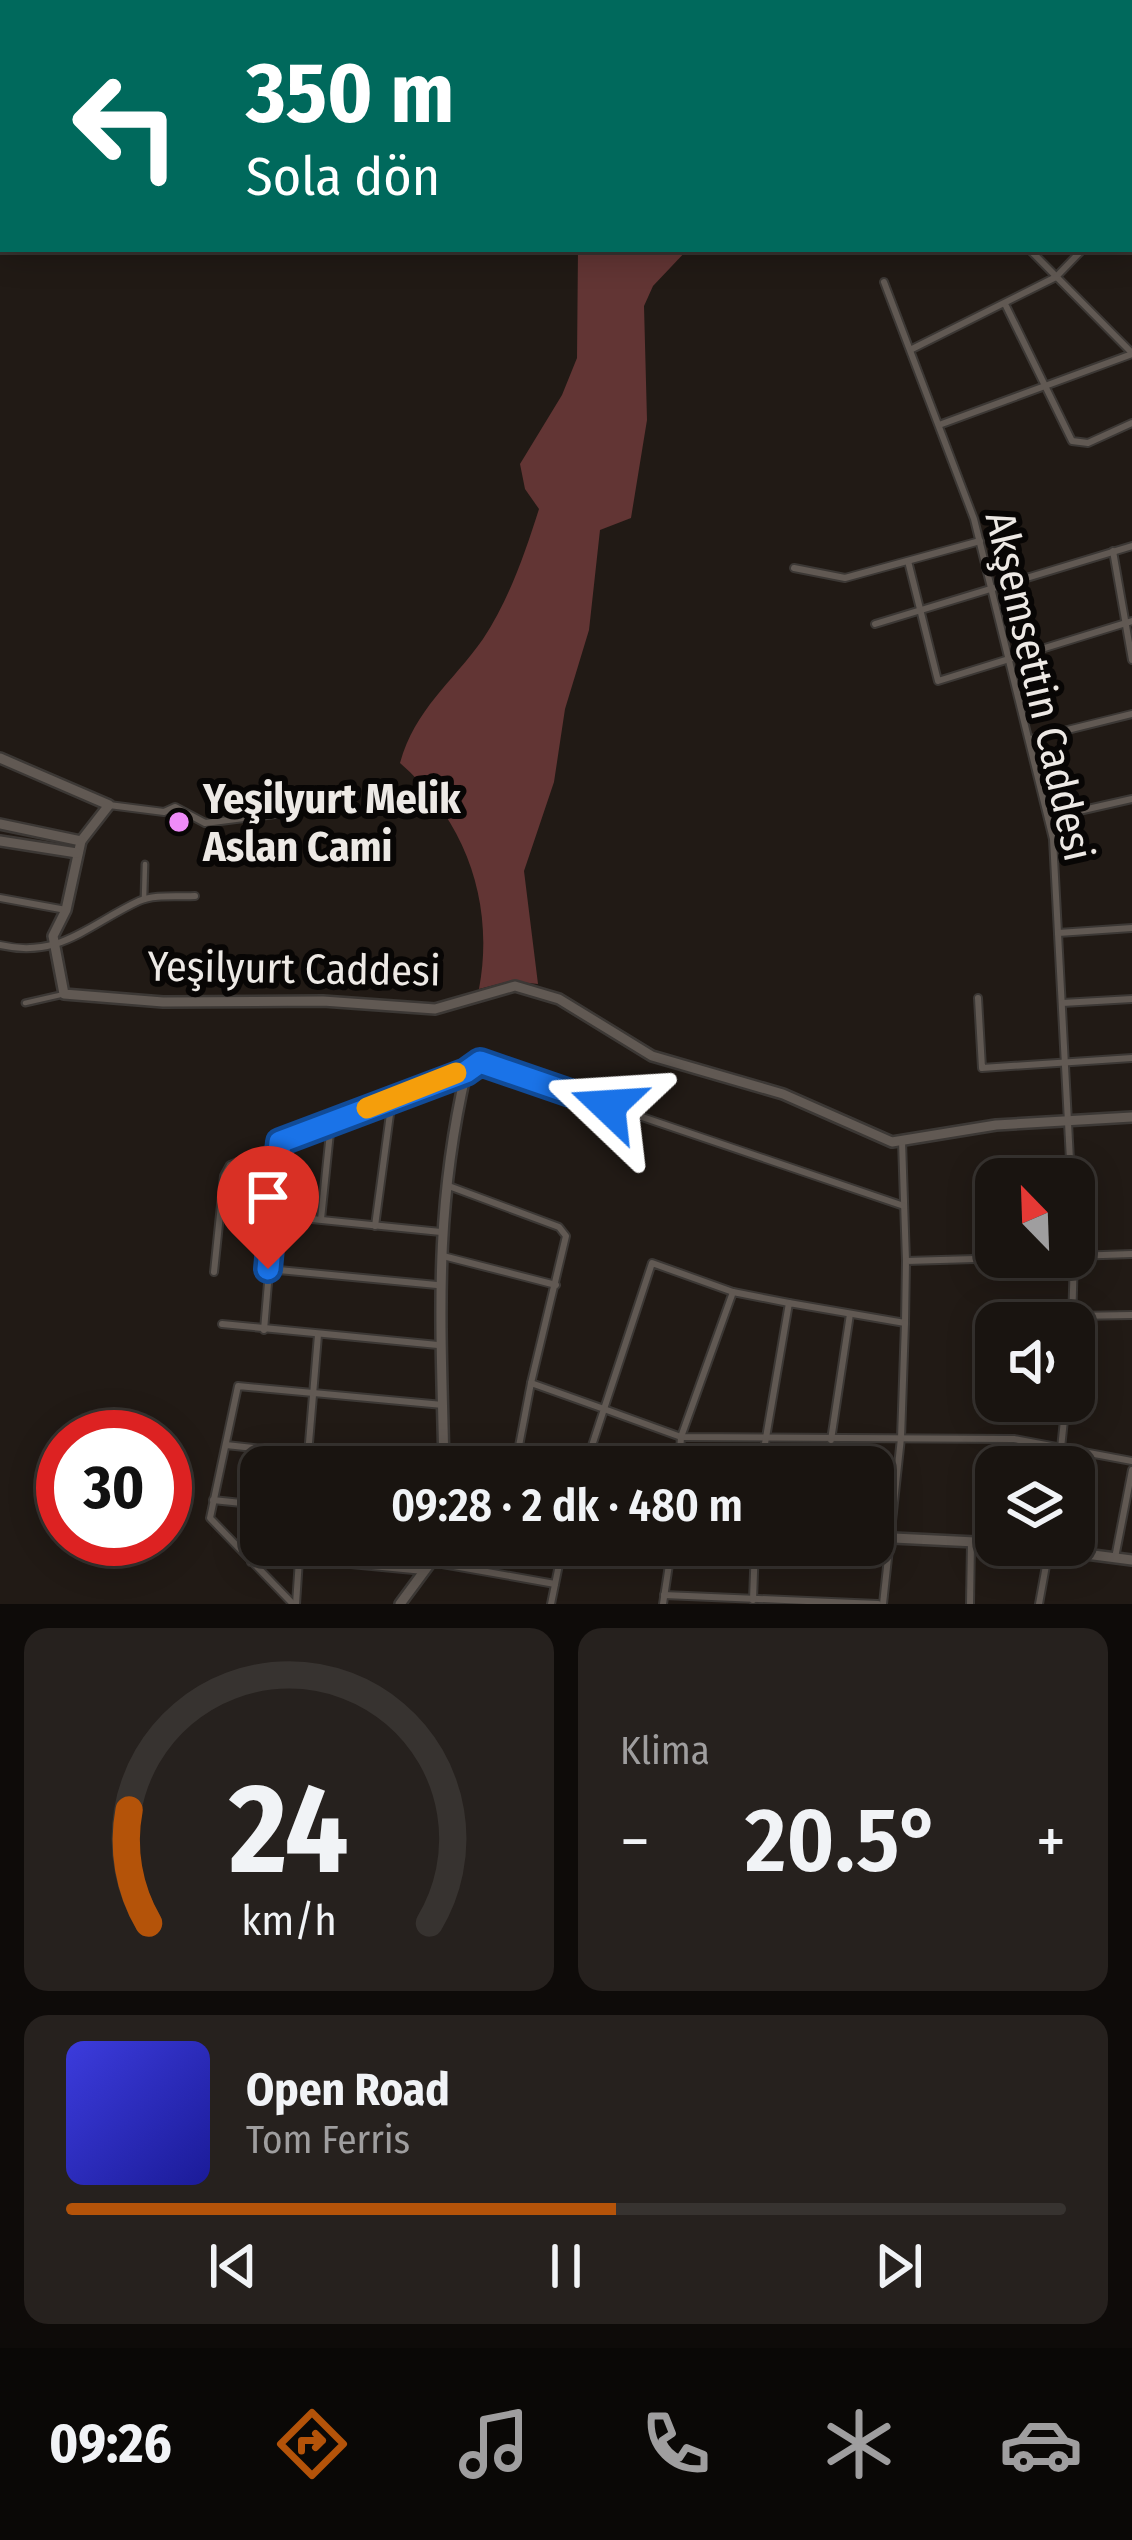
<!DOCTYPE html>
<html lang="tr">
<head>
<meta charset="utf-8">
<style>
  body { margin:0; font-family:"Fira Sans Condensed",sans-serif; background:#26211e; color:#f1f3f6; height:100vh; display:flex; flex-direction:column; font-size:45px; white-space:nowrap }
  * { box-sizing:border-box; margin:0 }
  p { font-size:39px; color:#9f9e9f }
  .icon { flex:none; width:66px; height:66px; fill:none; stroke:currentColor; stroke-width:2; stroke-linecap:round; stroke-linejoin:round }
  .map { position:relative; height:1604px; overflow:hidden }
  .panel { display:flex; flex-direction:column; gap:24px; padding:24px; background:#0e0b09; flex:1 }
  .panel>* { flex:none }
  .banner { position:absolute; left:0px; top:0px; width:1134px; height:252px; box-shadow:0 6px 30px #0003,0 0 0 3px #373330; background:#00695c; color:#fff; overflow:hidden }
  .needle { width:78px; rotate:337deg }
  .fabs { position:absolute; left:975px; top:1158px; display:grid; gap:24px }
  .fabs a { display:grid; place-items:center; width:120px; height:120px; border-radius:24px; background:#191410; box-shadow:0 6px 30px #0003,0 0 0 3px #373330; font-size:60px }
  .speed { position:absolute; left:36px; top:1410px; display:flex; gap:24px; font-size:60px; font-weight:700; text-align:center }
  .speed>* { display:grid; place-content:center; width:156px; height:156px; border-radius:50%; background:#191410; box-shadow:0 6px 30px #0003,0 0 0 3px #373330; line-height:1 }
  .speed .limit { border:18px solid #d22; background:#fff; color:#111 }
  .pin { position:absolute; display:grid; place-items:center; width:102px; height:102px; color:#fff; margin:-123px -51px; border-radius:50% 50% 50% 0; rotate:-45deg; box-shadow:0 0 12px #0007 }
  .pin .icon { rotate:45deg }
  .me { position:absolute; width:132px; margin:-66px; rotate:290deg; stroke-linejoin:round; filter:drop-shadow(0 0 9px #0008) }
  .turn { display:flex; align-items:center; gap:42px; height:252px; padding:0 48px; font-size:54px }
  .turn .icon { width:156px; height:156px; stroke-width:2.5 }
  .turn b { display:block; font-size:84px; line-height:102px }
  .big { font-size:90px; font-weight:600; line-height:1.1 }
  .panel .widget { flex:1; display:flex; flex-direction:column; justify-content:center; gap:18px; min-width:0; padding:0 42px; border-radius:24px; background:#26211e }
  .panel .dial { align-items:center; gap:0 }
  .dial svg { height:312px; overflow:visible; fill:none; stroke:#373330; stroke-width:7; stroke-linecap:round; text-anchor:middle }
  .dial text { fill:#f1f3f6; stroke:none }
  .song { display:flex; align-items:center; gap:36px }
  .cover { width:144px; height:144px; border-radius:18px; background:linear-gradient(135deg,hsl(240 70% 55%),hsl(240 70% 35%)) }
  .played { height:12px; border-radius:6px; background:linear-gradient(90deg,#b45309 55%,#373330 55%) }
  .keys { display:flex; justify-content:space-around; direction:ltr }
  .heat { display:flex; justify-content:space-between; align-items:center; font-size:66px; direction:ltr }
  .panel .tiles { flex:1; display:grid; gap:24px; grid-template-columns:1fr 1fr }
  .widget:last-child { grid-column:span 2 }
  .trip { position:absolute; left:240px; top:1446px; width:654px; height:120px; border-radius:24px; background:#191410; box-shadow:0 6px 30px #0003,0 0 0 3px #373330; font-weight:600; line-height:120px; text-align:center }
  .tab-bar { display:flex; height:192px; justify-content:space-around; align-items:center; background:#0a0806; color:#9f9e9f }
  .tab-bar .icon { width:84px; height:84px }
  .tab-bar .on { color:#b45309 }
  .tab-bar b { font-size:54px; color:#f1f3f6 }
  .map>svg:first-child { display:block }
  .green { fill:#623534 }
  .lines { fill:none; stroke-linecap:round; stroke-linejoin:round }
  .pedestrian-casing { stroke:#3c3835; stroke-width:9 }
  .minor-casing { stroke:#3c3835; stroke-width:10 }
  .tertiary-casing { stroke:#3c3835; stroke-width:14 }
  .pedestrian { stroke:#615953; stroke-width:4.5 }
  .minor { stroke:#615953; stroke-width:6 }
  .tertiary { stroke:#615953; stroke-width:9 }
  .route-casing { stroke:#114b97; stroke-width:30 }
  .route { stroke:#1a73e8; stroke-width:21 }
  .slow { stroke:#f59e0b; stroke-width:21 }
  .poi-dot { fill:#ee8bf8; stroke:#080605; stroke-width:4.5 }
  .labels { text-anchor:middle; stroke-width:12; stroke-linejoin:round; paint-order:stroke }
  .street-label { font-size:42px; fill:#ede9e5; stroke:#080605 }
  .poi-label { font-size:42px; font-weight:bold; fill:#ede9e5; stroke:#080605; text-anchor:start }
</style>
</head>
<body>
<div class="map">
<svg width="1132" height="1604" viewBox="0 0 1132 1604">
  <rect width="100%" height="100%" fill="#211a15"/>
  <!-- green -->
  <path class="green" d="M578,249H688L653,286L644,306L647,420L631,518L600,530L589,630L565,709L554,782L524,871L538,984L510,981L479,989C495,903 466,821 400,763C415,709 452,683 483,639C509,600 525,553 539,509L525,489L520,464L562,395L577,358Z"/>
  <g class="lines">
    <defs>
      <g id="pedestrian">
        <path d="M144,898L145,864"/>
        <path d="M25,1003L60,995"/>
      </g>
      <g id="minor">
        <path d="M1131,79L1132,78"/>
        <path d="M1131,195L1132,193"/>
        <path d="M1131,229L1132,230"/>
        <path d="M1029,249L1132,353"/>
        <path d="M884,282L974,519L1053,839L1071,1179"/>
        <path d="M1006,306L1072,441L1088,443L1132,423"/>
        <path d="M912,349L1056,277L1083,249"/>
        <path d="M939,425L1132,354"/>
        <path d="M1113,551L1132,660"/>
        <path d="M908,561L938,681L1132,621"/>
        <path d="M794,568L845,578L980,541"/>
        <path d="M875,624L1132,546"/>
        <path d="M1031,739L1132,714"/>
        <path d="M109,805L164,812L175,807L205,823L283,813"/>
        <path d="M1048,818L1132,799"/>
        <path d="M0,898L66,910"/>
        <path d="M1058,933L1132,928"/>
        <path d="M0,945C60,959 89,924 139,901C154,894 178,897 195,896"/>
        <path d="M978,998L982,1068L1132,1058"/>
        <path d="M1062,1003L1132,999"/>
        <path d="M902,1141L906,1261"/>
        <path d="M446,1185L559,1227L566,1236L531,1383"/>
        <path d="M272,1215L441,1232"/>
        <path d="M321,1219L331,1123"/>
        <path d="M375,1226L392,1099"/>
        <path d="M443,1256L556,1285"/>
        <path d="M1074,1256L1132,1254"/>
        <path d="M268,1269L437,1285"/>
        <path d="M214,1272L224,1176L230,1165L480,1062L904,1206"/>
        <path d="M733,1292L652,1263L604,1409L681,1437L1014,1439L1132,1461"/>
        <path d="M1073,1316L1132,1315"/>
        <path d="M1072,1323L1074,1257"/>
        <path d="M222,1324L438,1345"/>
        <path d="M264,1330L280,1142"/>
        <path d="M831,1440L850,1314"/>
        <path d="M226,1445L424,1467"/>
        <path d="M307,1467L318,1335"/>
        <path d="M515,1467L531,1383L604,1409L585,1467"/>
        <path d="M679,1467L681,1437L733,1292L789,1303"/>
        <path d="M761,1467L789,1303L905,1323L906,1261L1043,1257"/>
        <path d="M1059,1467L1066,1401"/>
        <path d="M213,1500L261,1505"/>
        <path d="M1115,1558L1132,1470"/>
        <path d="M299,1559L424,1571"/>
        <path d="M251,1562L257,1505"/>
        <path d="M431,1562L555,1584"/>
        <path d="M664,1595L878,1604"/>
        <path d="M753,1600L755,1545"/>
        <path d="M293,1604L210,1518L238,1386L443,1405"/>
        <path d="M296,1604L300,1545"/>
        <path d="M551,1604L563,1545"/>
        <path d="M663,1604L672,1545"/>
        <path d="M883,1604L901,1438L905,1323"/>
        <path d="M970,1604L971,1542"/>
        <path d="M1039,1604L1049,1549"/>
      </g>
      <g id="tertiary">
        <path d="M0,758L109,805L81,841"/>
        <path d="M0,824L81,841L66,910L53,936L64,994L163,1002L323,1001L435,1009L515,986L559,999L652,1056L783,1094L892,1142L996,1125L1132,1117"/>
        <path d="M0,841L77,853"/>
        <path d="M444,1467C441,1323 433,1216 466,1072"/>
        <path d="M873,1537L996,1543"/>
        <path d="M1017,1545L1132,1560"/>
        <path d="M400,1604L431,1562L435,1545"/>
      </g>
    </defs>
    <!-- pedestrian casing -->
    <use href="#pedestrian" class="pedestrian-casing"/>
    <!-- minor casing -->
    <use href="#minor" class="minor-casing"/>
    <!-- tertiary casing -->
    <use href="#tertiary" class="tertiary-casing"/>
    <!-- pedestrian -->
    <use href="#pedestrian" class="pedestrian"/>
    <!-- minor -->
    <use href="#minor" class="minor"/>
    <!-- tertiary -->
    <use href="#tertiary" class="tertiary"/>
  </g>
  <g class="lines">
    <defs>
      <path id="route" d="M268,1269L280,1142L466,1072L480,1062L608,1106"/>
    </defs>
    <!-- route casing -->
    <use href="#route" class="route-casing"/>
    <!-- route -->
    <use href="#route" class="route"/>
    <!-- slow -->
    <path class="slow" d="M367,1108L456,1073"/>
  </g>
  <!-- markers -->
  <circle class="poi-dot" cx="179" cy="822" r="12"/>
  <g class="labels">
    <!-- street labels -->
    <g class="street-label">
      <text transform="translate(1040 686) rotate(77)" y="15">Akşemsettin Caddesi</text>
      <text transform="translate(294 968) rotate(1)" y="15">Yeşilyurt Caddesi</text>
    </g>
    <!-- poi labels -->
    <g class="poi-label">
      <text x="203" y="813">Yeşilyurt Melik<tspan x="203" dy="48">Aslan Cami</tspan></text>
    </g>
  </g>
</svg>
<div class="fabs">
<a><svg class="needle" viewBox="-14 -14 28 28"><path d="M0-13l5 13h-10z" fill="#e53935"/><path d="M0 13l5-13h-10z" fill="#9f9e9f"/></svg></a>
<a><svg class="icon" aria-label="sound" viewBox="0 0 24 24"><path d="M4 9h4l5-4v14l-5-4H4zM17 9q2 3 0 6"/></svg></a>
<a><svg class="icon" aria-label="layers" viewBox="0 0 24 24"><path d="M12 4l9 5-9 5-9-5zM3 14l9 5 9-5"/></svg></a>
</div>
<div class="speed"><div class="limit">30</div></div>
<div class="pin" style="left:268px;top:1269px;background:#d93025"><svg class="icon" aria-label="arrive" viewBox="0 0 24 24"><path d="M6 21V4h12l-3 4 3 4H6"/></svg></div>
<svg class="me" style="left:608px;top:1106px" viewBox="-20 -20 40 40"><path d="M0-17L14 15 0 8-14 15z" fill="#1a73e8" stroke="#fff" stroke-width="4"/></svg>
<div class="trip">09:28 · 2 dk · 480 m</div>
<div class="banner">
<div class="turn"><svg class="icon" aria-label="left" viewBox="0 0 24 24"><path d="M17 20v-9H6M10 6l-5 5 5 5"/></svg><div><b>350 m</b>Sola dön</div></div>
</div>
</div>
<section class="panel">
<div class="tiles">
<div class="widget dial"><svg viewBox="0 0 100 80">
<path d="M14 69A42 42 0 1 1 86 69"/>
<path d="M14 69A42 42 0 0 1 9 40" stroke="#b45309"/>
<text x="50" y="56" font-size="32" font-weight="700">24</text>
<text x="50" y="72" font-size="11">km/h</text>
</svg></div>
<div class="widget"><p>Klima</p>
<div class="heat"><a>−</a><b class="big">20.5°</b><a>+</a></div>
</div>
<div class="widget">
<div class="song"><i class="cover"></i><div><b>Open Road</b><p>Tom Ferris</p></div></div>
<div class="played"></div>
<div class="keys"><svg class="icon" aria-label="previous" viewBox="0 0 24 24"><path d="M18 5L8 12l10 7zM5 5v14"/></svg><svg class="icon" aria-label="pause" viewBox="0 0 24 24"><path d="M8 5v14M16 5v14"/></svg><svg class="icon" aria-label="next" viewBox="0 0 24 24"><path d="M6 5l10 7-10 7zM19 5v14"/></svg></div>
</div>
</div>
</section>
<nav class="tab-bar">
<b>09:26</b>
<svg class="icon on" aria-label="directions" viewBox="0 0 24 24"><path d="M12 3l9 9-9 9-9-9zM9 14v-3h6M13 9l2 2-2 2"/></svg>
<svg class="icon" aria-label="music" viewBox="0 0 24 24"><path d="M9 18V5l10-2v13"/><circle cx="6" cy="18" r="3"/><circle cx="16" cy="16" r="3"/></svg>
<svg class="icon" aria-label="phone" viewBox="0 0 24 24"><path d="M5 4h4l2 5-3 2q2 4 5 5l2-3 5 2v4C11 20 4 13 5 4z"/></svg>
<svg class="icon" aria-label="climate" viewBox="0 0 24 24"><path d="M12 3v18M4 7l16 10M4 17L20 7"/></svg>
<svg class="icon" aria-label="car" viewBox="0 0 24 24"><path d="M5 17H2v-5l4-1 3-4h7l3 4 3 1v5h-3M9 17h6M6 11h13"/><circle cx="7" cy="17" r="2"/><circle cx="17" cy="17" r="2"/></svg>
</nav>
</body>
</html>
